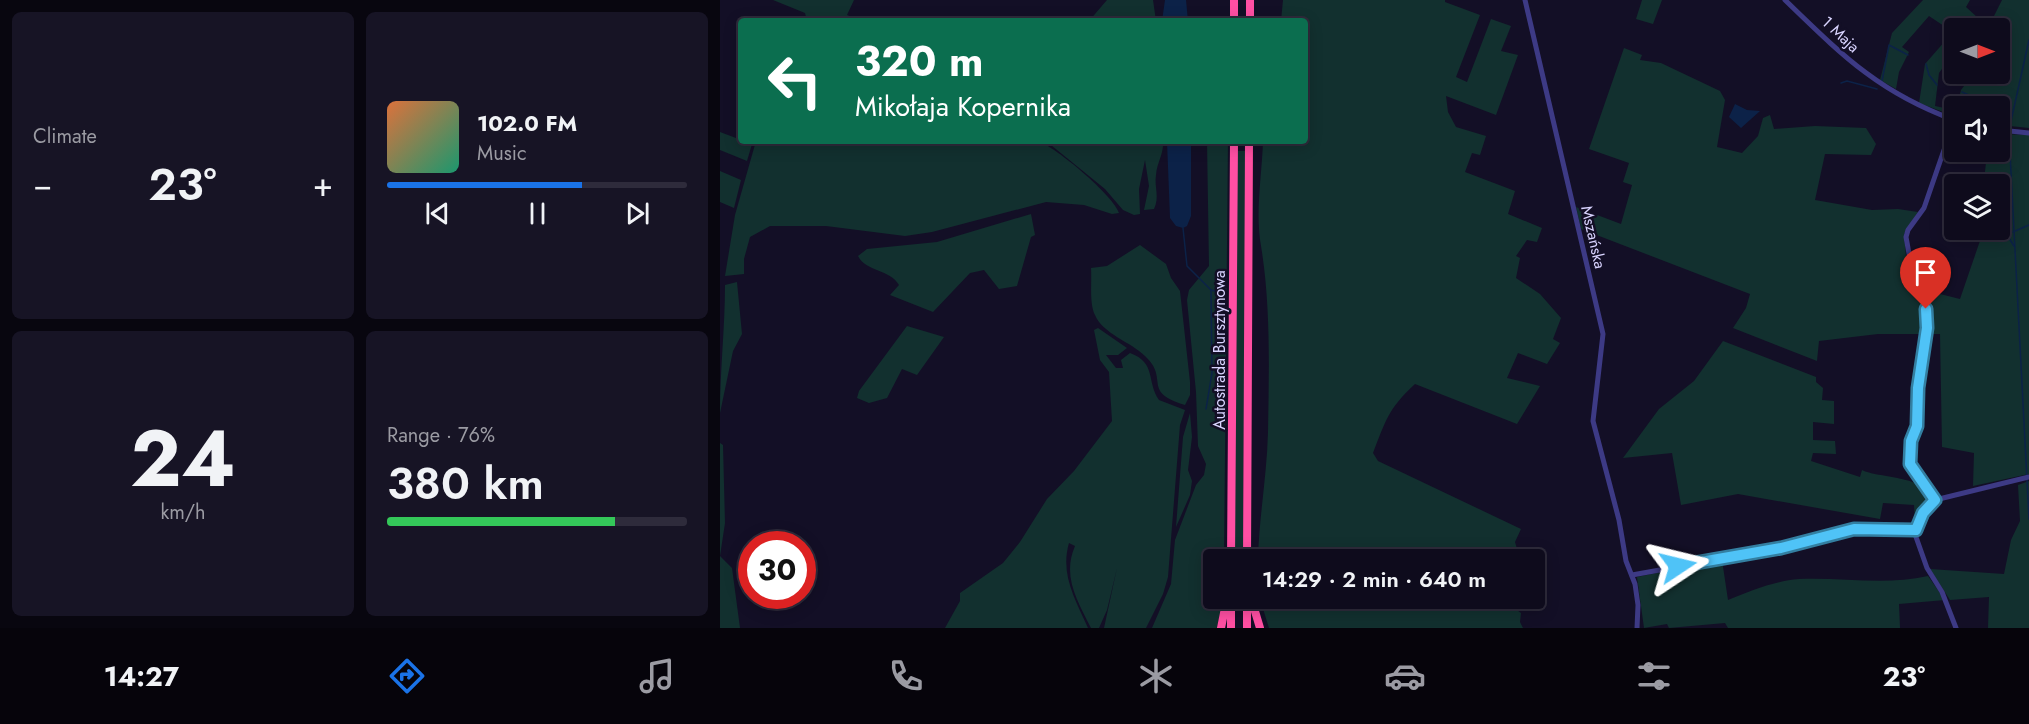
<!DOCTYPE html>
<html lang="en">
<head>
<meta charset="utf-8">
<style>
  body { margin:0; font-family:Jost,sans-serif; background:#171425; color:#f1f3f6; height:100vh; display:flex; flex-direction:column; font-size:22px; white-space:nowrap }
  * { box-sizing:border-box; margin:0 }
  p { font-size:20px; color:#9b9ba3 }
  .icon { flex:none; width:33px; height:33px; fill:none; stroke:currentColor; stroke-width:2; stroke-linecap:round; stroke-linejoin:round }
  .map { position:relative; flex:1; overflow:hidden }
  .drawer { display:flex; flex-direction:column; gap:12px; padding:12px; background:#08060f; width:720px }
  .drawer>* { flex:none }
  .top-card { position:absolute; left:18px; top:18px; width:570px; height:126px; border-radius:6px; box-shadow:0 3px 15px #0003,0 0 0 2px #2e2b3b; background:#0b6e4f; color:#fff; overflow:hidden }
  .needle { width:39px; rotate:90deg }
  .fabs { position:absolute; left:1224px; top:18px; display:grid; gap:12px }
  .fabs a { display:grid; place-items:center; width:66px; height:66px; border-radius:6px; background:#0e0b1c; box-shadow:0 3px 15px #0003,0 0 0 2px #2e2b3b; font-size:30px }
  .speed { position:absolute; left:18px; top:531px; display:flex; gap:12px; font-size:30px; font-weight:700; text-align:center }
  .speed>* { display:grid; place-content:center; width:78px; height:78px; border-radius:50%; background:#0e0b1c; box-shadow:0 3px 15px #0003,0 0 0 2px #2e2b3b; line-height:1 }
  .speed .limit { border:9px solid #d22; background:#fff; color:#111 }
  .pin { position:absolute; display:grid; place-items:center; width:51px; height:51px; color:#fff; margin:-62px -26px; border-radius:50% 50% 50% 0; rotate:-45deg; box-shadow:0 0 6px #0007 }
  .pin .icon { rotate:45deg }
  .me { position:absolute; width:66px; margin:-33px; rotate:80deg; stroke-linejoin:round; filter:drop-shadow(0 0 4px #0008) }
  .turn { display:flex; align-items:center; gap:21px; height:126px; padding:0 18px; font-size:27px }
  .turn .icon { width:78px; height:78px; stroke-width:2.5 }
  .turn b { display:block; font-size:42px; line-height:51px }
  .big { font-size:45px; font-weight:600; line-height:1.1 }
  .drawer .card { flex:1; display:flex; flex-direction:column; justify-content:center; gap:9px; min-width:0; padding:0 21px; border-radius:9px; background:#171425 }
  .drawer .dial { align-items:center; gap:0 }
  .dial b { font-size:78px; line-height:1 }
  .song { display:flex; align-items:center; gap:18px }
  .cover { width:72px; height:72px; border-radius:9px; background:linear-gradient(135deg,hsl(20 70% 55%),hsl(160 70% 35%)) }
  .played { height:6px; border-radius:3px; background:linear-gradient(90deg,#1a73e8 65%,#2e2b3b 65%) }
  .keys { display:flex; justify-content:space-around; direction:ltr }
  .heat { display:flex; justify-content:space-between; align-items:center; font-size:33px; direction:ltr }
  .charge { height:9px; border-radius:4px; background:linear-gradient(90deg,#34c759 76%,#2e2b3b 0) }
  .drawer .tiles { flex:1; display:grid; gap:12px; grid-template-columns:repeat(2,1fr) }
  .trip { position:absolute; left:483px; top:549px; width:342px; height:60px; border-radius:6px; background:#0e0b1c; box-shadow:0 3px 15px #0003,0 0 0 2px #2e2b3b; font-weight:600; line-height:60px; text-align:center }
  .dock { display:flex; height:96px; justify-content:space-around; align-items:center; background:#06040b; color:#9b9ba3 }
  .dock .icon { width:42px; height:42px }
  .dock .active { color:#1a73e8 }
  .dock b { font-size:27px; color:#f1f3f6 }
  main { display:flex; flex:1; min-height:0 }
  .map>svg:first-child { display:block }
  .green { fill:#12302f }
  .water { fill:#0c2248 }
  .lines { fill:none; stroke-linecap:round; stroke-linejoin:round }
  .stream { stroke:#0c2248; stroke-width:1.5 }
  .minor { stroke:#3d3a85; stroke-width:5 }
  .highway { stroke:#ff4fa3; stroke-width:8 }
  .route-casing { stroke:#337fa1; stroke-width:15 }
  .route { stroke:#4fc3f7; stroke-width:10 }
  .labels { text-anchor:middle; stroke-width:5; stroke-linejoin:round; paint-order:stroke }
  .street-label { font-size:16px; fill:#d9d4ff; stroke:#130f26 }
</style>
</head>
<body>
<main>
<section class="drawer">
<div class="tiles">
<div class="card"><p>Climate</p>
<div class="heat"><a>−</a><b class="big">23°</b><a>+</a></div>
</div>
<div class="card">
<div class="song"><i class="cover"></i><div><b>102.0 FM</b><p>Music</p></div></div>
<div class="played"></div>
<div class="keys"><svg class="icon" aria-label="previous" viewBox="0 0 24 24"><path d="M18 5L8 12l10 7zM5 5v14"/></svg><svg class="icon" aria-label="pause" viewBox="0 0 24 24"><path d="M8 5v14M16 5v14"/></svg><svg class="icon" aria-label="next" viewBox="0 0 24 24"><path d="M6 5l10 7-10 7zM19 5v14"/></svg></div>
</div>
<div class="card dial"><b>24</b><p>km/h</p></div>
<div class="card"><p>Range · 76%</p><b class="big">380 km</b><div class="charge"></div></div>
</div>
</section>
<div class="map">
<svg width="1309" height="628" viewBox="0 0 1309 628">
  <rect width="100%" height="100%" fill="#130f26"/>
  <!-- green -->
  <g class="green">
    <path d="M53,0H134L127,15L141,21H87L85,13Z"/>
    <path d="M387,0H433L436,21H369Z"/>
    <path d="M563,0H725V2L760,15L736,77L747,82L771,19L791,26L781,51L798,55L776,115L726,96L728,112L736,127L766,136L760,155L752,153L745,172L795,191L788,214L822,228L817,242L807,240L796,256L800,258L796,278L820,294L841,318L833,339L840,343L827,364L798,353L787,378L820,386L797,424L695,384C668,409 666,420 653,453L658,461L801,529L795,542L800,559H538C539,517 547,475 548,432C549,370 551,307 541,246C535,212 542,175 543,141H585V21H561Z"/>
    <path d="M922,0H942L933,24L916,19Z"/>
    <path d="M1203,0H1250L1246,7L1258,18L1252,28H1234V52L1219,73L1215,106L1234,110V116L1199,103L1205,64L1233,32L1209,16L1182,47L1189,52L1179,72L1176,89L1160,80L1172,33Z"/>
    <path d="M1282,0H1309V128L1280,125V106H1237L1241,90L1253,74H1280V28H1268Z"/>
    <path d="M904,48L922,55L920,60L941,63L1000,91L1005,100L997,147L1022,153L1038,136L1043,118L1050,115L1054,129L1095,126L1146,128L1156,144L1151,155L1105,154L1095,200L1152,210L1178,209L1198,212L1184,234L1186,256L1197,280L1205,316V334H1158L1099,341L1097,361L1013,328L1026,308L1030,294L861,229L856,207L901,224L912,185L903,182L909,163L869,149Z"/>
    <path d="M0,132L32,144L27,161L0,150Z"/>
    <path d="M1280,134L1309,135V474L1253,486L1254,453L1222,447L1220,334H1209L1210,313L1204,290L1240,299L1263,232L1250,230H1280V184H1260L1264,181L1267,153L1261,152H1280Z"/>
    <path d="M36,141H318C336,147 394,196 399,213L392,214L364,205L326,202L212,232L185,236L106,226H50L30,237L24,259V274L5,276L15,215Z"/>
    <path d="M326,141H443C444,154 437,162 436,175C434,187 440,197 434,209L424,210L429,186L425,160L419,189L420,214L414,215L403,210L385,189Z"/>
    <path d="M487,141H508L504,559L494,560V598L503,599L497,628H432L451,584L455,540L476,485L484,475L486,464L478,446L476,392L467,300L469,290L489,266Z"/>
    <path d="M517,151H526L523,559L514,560Z"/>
    <path d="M0,171L21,180L14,208L0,202Z"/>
    <path d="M311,214L315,235L311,237L297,286L279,289L264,270L250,273L213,312L170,295L179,285C170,269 146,272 138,256L147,249L217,242Z"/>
    <path d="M420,245L446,264L451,278L460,291L470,382V395L465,405C421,392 450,379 425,356C411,342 383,334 375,315C369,303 372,282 371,268L387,266Z"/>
    <path d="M17,282L22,334L13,351L0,413C0,370 5,328 5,285Z"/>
    <path d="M187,326L224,337L197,375L182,369L167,398L149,403L137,398L139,391Z"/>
    <path d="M378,328L407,348L398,355H386L396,368H403L401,360L410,353C437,363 426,381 439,400L465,410L460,425L448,577L443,594L426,628H384L397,568L387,610L379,628H371C357,600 342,576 355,546L349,543C340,574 355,599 368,628H225L240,601V593L283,563L300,542L327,499L354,471L392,421L389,372L380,360L374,330Z"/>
    <path d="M1003,341L1096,377V382L1103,388L1102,400L1114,401V424L1093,422V440L1115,441L1116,454L1093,453L1091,461L1140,477L1142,470C1157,478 1207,476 1208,497C1208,504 1199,515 1195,522L1194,505L1163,503L1160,519L1018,494L961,505L952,453L903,458L939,409L974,381Z"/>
    <path d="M470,413L472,437L468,470L472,481L470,495L456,527L463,437Z"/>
    <path d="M0,443L3,445L5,523L0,556L12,568L20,628H0Z"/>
    <path d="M1309,481V628H1268L1269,597L1230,600L1210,569L1284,574L1291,540L1300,521L1298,485Z"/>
    <path d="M1002,560L1008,600C1030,591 1054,581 1079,579C1122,577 1165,586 1208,576L1225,600L1179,604L1180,628H1008L1005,623L949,628L947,624L924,628L917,577Z"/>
    <path d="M540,599H782L801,613L800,622L803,628H549Z"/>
  </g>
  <!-- water -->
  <g class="water">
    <path d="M445,0H466L468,21H442Z"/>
    <path d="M1015,104L1027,110L1040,111L1021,128L1009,117Z"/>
    <path d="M447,141H471V216L467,226L463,228L456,226L450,218Z"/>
  </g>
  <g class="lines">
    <!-- stream -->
    <g class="stream">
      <path d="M1206,64L1209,75L1217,85"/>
      <path d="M1162,81L1169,45L1188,55"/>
      <path d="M1121,83L1127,81L1157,89"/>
      <path d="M1242,92L1273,106"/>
      <path d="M1280,110L1290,114"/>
      <path d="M1289,130L1309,40"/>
      <path d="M1289,134L1309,519"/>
      <path d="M1280,224L1294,246"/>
      <path d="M463,228L467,266L491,290L495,291"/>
      <path d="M1293,232L1309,225"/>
      <path d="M486,409L492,373L491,290"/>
    </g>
    <!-- minor -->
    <g class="minor">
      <path d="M805,0L883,334L873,421L899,520L906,561L915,584L918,605L917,628"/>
      <path d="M1065,0C1122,55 1158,92 1234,120"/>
      <path d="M1280,130L1309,133"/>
      <path d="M1215,500L1190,464L1191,441L1197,426L1200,365L1207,328L1206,309L1198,275L1190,259L1186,237L1188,230L1204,208L1234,121"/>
      <path d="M912,575L1061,548L1096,537L1134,529L1195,530"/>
      <path d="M1236,628L1222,592L1207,568L1196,537L1197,523L1215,500L1309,477"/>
    </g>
    <!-- highway -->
    <g class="highway">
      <path d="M514,0V21"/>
      <path d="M530,0V21"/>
      <path d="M511,560L514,141"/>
      <path d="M527,560L529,141"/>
      <path d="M531,598L540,628"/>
      <path d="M501,628L507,598"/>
      <path d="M511,628V598"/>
      <path d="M527,628V598"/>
    </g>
  </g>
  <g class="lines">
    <defs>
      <path id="route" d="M958,566L1061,548L1134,529L1196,530L1203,513L1215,500L1190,464L1191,441L1197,426L1198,388L1207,328L1206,309"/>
    </defs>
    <!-- route casing -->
    <use href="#route" class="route-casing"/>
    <!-- route -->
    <use href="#route" class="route"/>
  </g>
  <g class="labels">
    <!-- street labels -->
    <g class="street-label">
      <text transform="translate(1121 34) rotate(43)" y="6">1 Maja</text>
      <text transform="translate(874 237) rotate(77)" y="6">Mszańska</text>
      <text transform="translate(499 350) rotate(-90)" y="6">Autostrada Bursztynowa</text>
    </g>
  </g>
</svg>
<div class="fabs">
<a><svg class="needle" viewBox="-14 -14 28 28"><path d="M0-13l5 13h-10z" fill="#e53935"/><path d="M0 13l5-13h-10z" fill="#9b9ba3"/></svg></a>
<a><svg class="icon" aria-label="sound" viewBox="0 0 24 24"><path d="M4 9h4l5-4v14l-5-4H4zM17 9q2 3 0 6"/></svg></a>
<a><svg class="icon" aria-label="layers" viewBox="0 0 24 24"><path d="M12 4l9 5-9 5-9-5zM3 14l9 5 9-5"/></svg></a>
</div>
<div class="speed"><div class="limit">30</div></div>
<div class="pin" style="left:1206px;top:309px;background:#d93025"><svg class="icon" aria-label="arrive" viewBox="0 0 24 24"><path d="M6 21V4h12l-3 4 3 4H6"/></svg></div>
<svg class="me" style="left:958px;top:566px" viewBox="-20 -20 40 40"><path d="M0-17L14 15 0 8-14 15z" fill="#4fc3f7" stroke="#fff" stroke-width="4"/></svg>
<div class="trip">14:29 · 2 min · 640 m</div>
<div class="top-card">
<div class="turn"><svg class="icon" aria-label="left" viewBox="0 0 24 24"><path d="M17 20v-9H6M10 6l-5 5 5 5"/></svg><div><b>320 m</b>Mikołaja Kopernika</div></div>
</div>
</div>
</main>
<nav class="dock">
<b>14:27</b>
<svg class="icon active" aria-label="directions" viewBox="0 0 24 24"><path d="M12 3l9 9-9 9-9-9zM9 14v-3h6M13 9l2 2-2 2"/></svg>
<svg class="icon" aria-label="music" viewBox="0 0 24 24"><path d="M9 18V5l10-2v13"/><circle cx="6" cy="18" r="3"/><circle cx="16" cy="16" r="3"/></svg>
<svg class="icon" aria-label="phone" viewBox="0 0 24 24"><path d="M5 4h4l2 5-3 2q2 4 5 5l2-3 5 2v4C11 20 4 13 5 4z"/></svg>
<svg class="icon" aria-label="climate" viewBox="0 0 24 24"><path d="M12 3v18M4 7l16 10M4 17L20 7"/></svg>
<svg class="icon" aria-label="car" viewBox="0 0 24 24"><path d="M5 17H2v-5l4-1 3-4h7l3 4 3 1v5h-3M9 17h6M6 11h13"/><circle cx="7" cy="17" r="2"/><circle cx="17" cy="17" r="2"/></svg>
<svg class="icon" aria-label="filters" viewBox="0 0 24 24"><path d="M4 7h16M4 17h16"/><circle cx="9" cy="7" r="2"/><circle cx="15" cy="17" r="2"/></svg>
<b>23°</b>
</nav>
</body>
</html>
